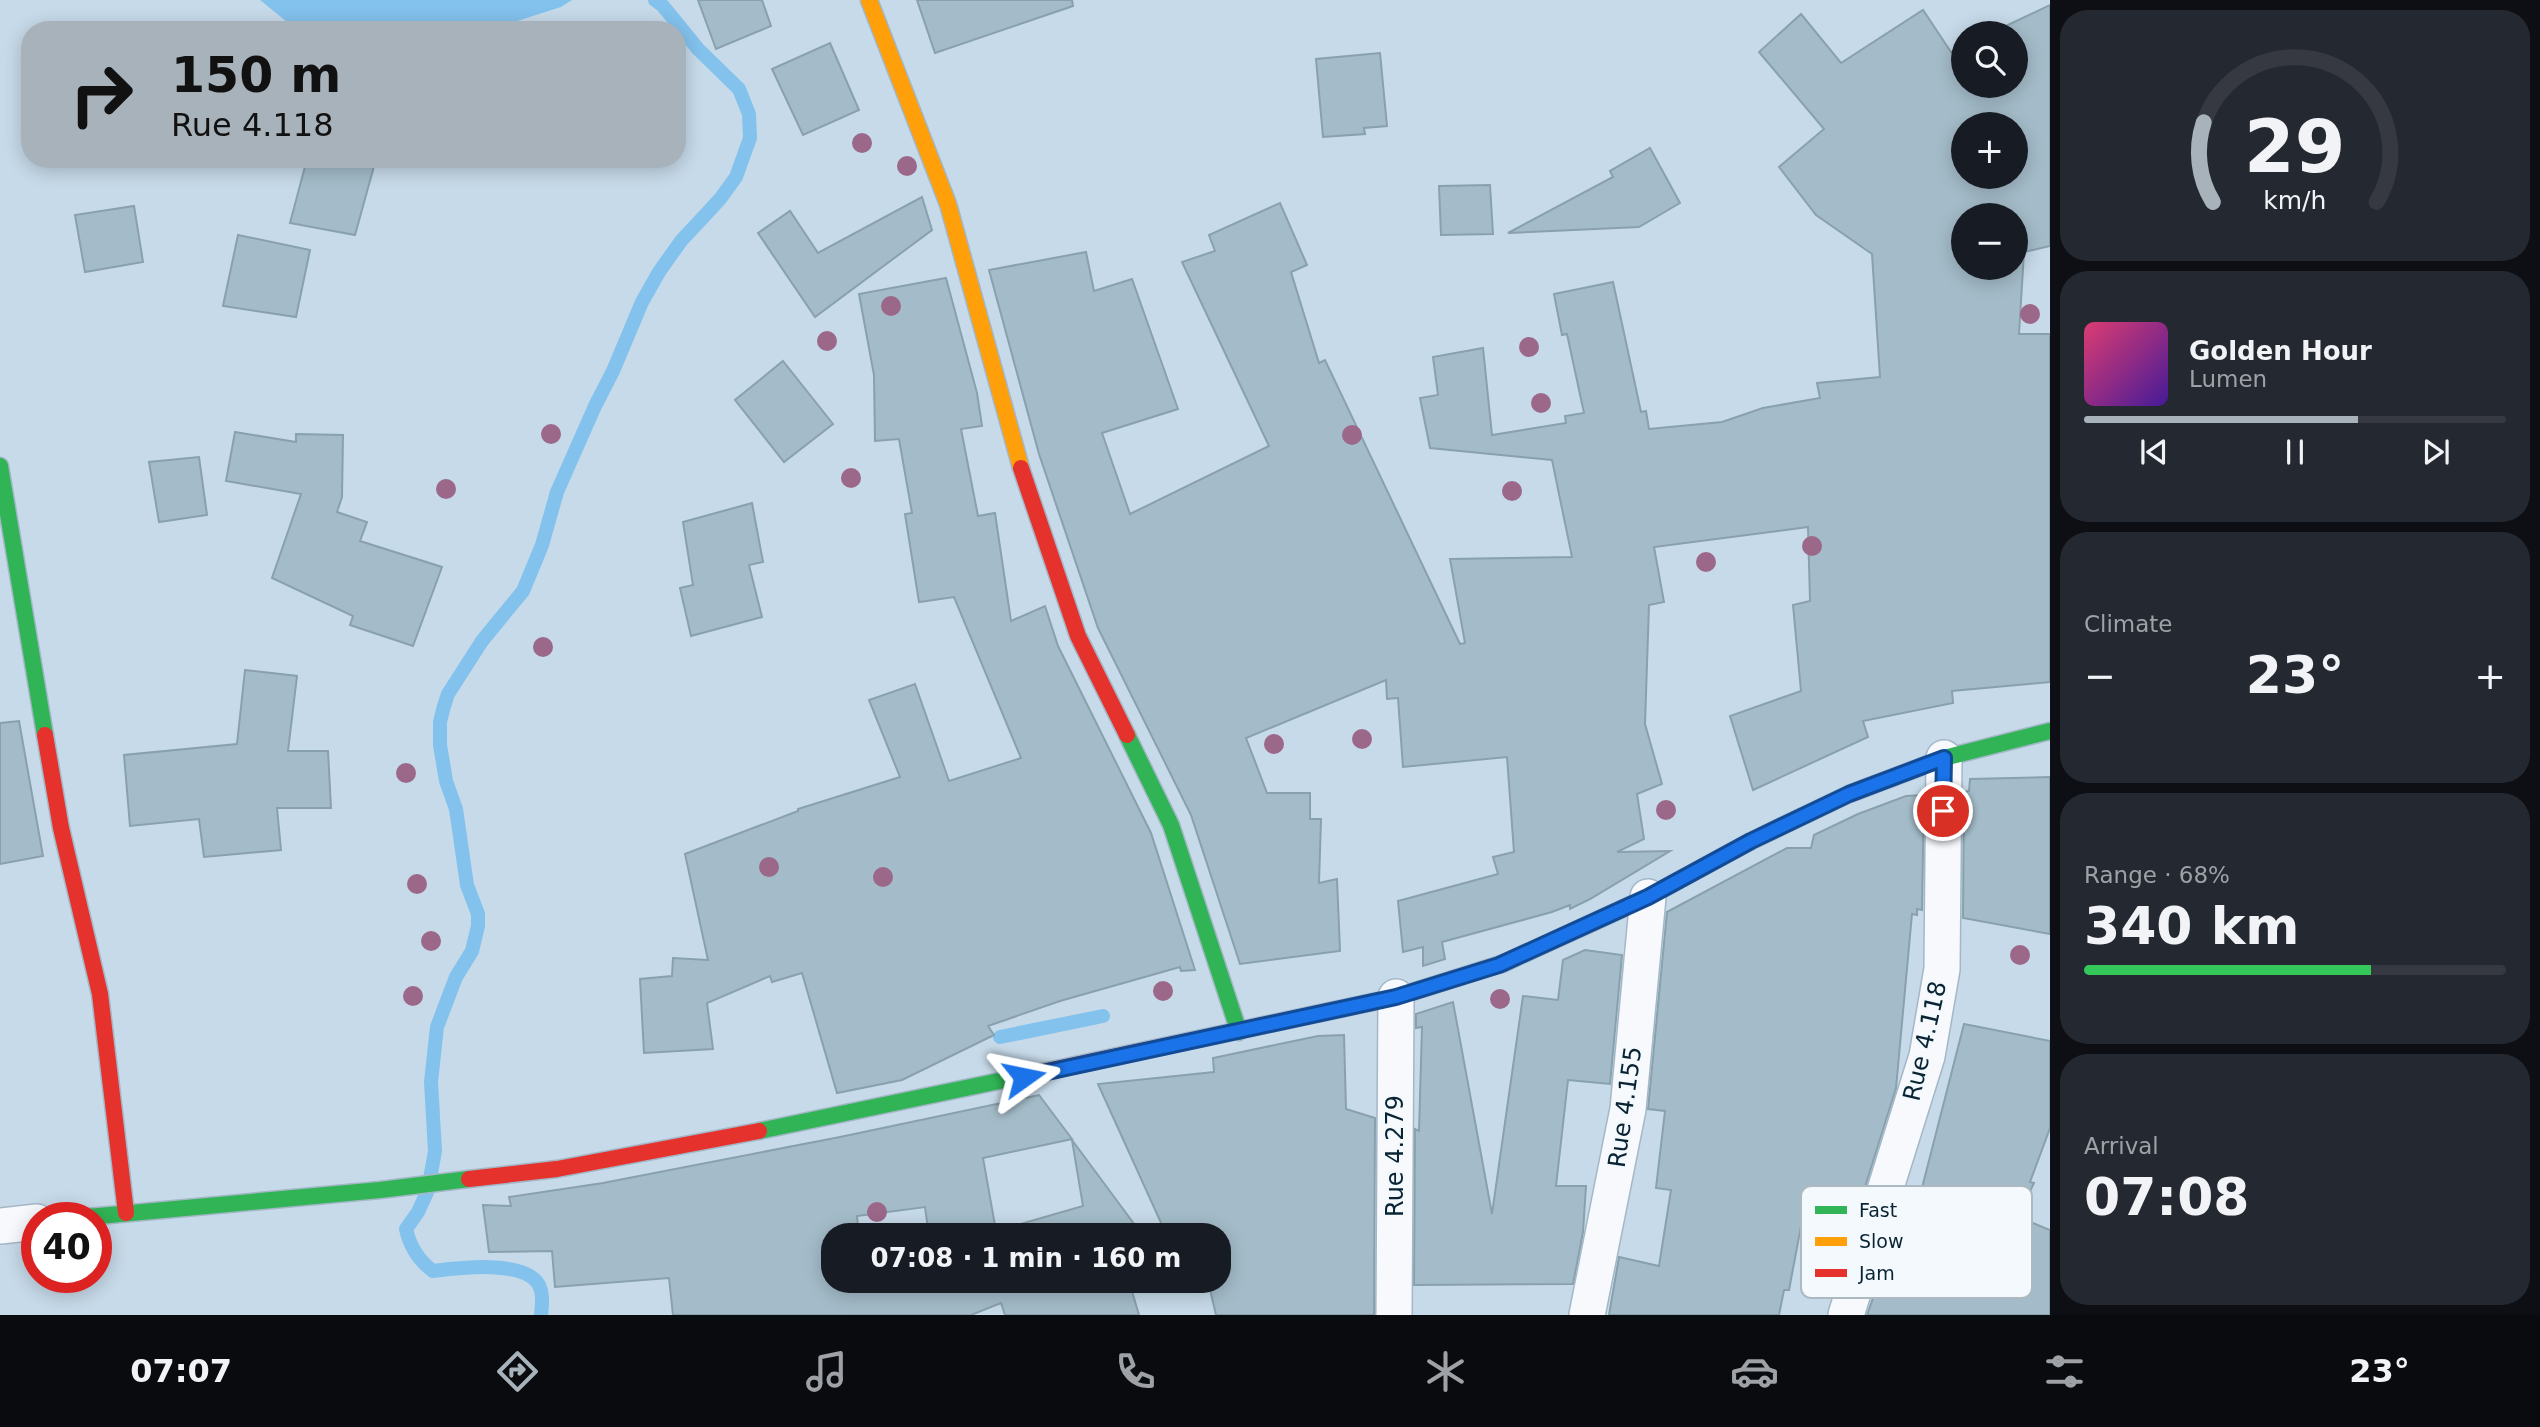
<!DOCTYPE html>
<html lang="en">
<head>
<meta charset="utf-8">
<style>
  body { margin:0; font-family:"DejaVu Sans",sans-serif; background:#242831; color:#f1f3f6; height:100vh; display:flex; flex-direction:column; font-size:26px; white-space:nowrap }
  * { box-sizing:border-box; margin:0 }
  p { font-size:23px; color:#9ea1a6 }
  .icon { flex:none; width:38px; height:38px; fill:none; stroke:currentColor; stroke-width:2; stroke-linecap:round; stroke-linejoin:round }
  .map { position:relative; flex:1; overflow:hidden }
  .side { display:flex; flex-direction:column; gap:10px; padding:10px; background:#0d0f14; width:490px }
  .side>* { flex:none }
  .banner { position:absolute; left:21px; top:21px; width:665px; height:147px; border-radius:28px; box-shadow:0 4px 18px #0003; background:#a7b2bb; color:#111; overflow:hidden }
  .tools { position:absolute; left:1951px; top:21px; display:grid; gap:14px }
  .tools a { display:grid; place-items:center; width:77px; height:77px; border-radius:50%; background:#171b24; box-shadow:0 4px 18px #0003; font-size:35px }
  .speed { position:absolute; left:21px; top:1202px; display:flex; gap:14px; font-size:35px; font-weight:700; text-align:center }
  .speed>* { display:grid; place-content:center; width:91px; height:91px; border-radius:50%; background:#171b24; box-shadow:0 4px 18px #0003; line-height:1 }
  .speed .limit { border:10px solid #d22; background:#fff; color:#111 }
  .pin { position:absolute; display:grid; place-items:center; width:60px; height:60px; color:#fff; margin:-30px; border:4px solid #fff; border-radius:50%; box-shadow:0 2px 7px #0007 }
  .me { position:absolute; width:77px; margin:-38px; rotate:78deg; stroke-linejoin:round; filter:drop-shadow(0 0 5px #0008) }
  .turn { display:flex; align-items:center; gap:24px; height:147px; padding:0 35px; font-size:32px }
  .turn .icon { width:91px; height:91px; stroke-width:2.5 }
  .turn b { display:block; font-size:49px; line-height:60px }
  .big { font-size:52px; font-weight:700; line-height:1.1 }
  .side .widget { flex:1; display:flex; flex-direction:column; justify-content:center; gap:10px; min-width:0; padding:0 24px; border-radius:28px; background:#242831 }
  .side .dial { align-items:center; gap:0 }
  .dial svg { height:182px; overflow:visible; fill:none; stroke:#363941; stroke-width:7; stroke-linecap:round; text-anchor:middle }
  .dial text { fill:#f1f3f6; stroke:none }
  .song { display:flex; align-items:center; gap:21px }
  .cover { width:84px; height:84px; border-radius:10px; background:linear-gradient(135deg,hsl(340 70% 55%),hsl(260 70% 35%)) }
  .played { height:7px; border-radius:4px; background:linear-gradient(90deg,#a7b2bb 65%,#363941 65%) }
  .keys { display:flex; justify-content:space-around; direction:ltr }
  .heat { display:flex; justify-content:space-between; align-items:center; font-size:38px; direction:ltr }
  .charge { height:10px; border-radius:5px; background:linear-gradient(90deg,#34c759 68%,#363941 0) }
  .trip { position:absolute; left:821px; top:1223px; width:410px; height:70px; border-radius:28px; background:#171b24; box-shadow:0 4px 18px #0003; font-weight:700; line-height:70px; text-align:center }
  .tabs { display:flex; height:112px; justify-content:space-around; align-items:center; background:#090b0e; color:#9ea1a6 }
  .tabs .icon { width:49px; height:49px }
  .tabs .selected { color:#a7b2bb }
  .tabs b { font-size:32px; color:#f1f3f6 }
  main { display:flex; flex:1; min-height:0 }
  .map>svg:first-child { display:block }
  .water { fill:#83c2ed }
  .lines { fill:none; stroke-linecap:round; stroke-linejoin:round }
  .stream { stroke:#83c2ed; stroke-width:14 }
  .building { fill:#a4bcc9; stroke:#88a1ac; stroke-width:2; fill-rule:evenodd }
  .street-casing { stroke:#a3b7c7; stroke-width:38 }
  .fast-casing { stroke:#a3b7c7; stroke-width:19 }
  .slow-casing { stroke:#a3b7c7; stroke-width:19 }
  .jam-casing { stroke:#a3b7c7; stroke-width:19 }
  .street { stroke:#f7f9fc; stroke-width:35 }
  .fast { stroke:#30b455; stroke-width:16 }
  .slow { stroke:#ff9f0a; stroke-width:16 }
  .jam { stroke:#e5322d; stroke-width:16 }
  .tree { fill:#9c688a }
  .route-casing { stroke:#114b97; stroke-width:18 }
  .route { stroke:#1a73e8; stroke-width:12 }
  .labels { text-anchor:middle; stroke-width:5; stroke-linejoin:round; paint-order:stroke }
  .street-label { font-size:24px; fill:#092333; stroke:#f3f9fd }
  .key { fill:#f3f9fd; stroke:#adb9c0; stroke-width:2 }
  .key-label { font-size:19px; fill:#092333 }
</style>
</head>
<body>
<main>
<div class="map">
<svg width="2050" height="1315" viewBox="0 0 2050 1315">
  <rect width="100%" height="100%" fill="#c7dae9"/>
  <!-- water -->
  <path class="water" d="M260,0H572L561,7L489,30H297Z"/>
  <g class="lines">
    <!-- stream -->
    <g class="stream">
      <path d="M1000,1037L1103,1016"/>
      <path d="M541,1315C542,1305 544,1291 537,1282C519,1260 458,1268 433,1271C418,1260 410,1247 406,1229L418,1212L428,1190L435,1151L431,1082L437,1027L456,977L472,951L478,926V914L467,885L456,809L446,781L440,745V722L444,706L448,694L482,641L523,591L542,545L557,492L595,406L613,371L642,302L659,272L681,241L720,199L736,177L750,138L749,114L739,89L698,49L663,6L655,0"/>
    </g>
  </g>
  <!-- building -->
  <g class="building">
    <path d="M698,0H762L771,26L716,49Z"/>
    <path d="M917,0H1072L1073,6L935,53Z"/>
    <path d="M2050,5V246L2024,252L2019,334H2050V682L1952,691L1953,703L1863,721L1868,737L1753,790L1730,716L1801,691L1793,605L1810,601L1808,527L1654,547L1664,602L1649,605L1645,724L1662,784L1637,794L1644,839L1617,852L1670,851L1590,899L1570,909V905L1552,912L1442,942L1445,959L1423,966V947L1403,952L1398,901L1498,874L1493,857L1514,852L1507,757L1403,767L1398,698L1387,699L1386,680L1246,738L1267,793H1310V819H1321L1319,883L1337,879L1340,951L1240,964L1191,815L1098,628L1039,454L989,270L1086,252L1094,291L1132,279L1178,409L1102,433L1130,514L1269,446L1182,262L1215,251L1209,235L1280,203L1307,265L1291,272L1319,363L1325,360L1460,644L1465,643L1450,559L1572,557L1552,460L1430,448L1420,398L1438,395L1433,357L1483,348L1492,435L1566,423L1565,416L1584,413L1567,334L1562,335L1554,294L1613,282L1641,412L1646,411L1649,429L1722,422L1763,408L1820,398L1817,383L1880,377L1872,254L1816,215L1779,167L1824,129L1759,52L1801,14L1841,63L1923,10L1951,52L1964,47V86H2016V33H1991ZM1964,124H2016V177H1964ZM1964,215H2016V268H1964Z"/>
    <path d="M830,43L859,110L803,135L772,69Z"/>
    <path d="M1380,53L1387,126L1364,128L1365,134L1323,137L1316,59Z"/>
    <path d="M1650,148L1680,203L1639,227L1508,233L1613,177L1610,171Z"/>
    <path d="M307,159H376L355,235L290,223Z"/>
    <path d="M1490,185L1493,234L1441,235L1439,186Z"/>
    <path d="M922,197L932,230L815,317L758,233L790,211L818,253Z"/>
    <path d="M134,206L143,262L85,272L75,215Z"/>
    <path d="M238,235L310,250L296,317L223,306Z"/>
    <path d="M946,278L977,393L982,426L961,429L978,516L995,513L1011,621L1045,606L1058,646L1151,833L1195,970L1181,971L1180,967L1060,1001L988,1026L994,1035L902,1080L837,1093L802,973L772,982L770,976L707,1003L713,1049L644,1053L640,979L672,976L673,958L708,960L685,854L798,811V809L900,777L869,700L915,684L949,781L1021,758L954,597L919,602L905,514L912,513L899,439L875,441L874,375L859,294Z"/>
    <path d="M783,361L833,424L784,462L735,400Z"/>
    <path d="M235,432L296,442V434L343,435L342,497L337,512L367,522L360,541L442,567L413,646L350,625L353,616L272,578L301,494L226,481Z"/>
    <path d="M199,457L207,515L159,522L149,462Z"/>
    <path d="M752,503L763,562L749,565L762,617L691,636L680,588L693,585L683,522Z"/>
    <path d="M245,670L297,676L288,751H328L331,808H277L281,850L204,857L199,819L130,826L124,755L237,744Z"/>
    <path d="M19,721L43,856L0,864V723Z"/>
    <path d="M2050,777V934L1963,918L1964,792L1969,791L1970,779Z"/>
    <path d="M1924,795L1922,910L1917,909V915L1912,914L1896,1088L1859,1206L1808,1189L1789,1290H1784L1779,1315H1609L1619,1257L1659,1266L1671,1190L1656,1188L1665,1111L1648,1109L1667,912L1787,848H1811L1814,835L1858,814L1906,796Z"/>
    <path d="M1585,950L1622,955L1610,1084L1568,1080L1556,1186H1586L1583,1232L1573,1284L1414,1285L1415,1129L1419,1131L1422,1027L1416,1028V1014L1453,1002L1492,1214L1523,996L1558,1000L1563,960Z"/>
    <path d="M1964,1024L2050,1041V1128L2030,1182L2034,1183L2018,1217L2050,1230V1315H1867L1901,1221L1913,1223Z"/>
    <path d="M1344,1035L1346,1109L1375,1118L1374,1315H1216L1208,1281H1218V1236H1167L1098,1084L1214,1072L1213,1058L1318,1036Z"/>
    <path d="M1039,1095L1072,1139L983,1158L996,1231L1083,1206L1072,1140L1143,1236H929L925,1207L857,1216L859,1236H833V1281H1129L1139,1315H1005L1001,1303L971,1315H673L669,1278L555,1287L552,1251L489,1252L483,1205L511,1206L509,1197L603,1183L840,1137Z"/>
  </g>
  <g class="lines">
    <defs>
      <g id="street">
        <path d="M0,1226L37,1222"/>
        <path d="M1394,1315L1396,997"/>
        <path d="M1587,1315L1628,1109L1648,897"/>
        <path d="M1846,1315L1927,1056L1942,969L1944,758"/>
      </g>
      <g id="fast">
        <path d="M0,466L45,735"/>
        <path d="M1127,735L1171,825L1239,1032"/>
        <path d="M1504,963L1648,897L1751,841L1849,794L1944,758L2050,731"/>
        <path d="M759,1131L1033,1074"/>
        <path d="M77,1218L380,1190L469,1179"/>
      </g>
      <path id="slow" d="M869,0L948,204L1021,468"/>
      <g id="jam">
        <path d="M1021,468L1078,636L1127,735"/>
        <path d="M45,735L61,828L100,994L126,1213"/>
        <path d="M1033,1074L1396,997L1504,963"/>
        <path d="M469,1179L557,1169L759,1131"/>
      </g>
    </defs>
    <!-- street casing -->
    <use href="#street" class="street-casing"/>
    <!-- fast casing -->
    <use href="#fast" class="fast-casing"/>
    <!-- slow casing -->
    <use href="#slow" class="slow-casing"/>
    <!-- jam casing -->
    <use href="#jam" class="jam-casing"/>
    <!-- street -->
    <use href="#street" class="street"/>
    <!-- fast -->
    <use href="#fast" class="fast"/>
    <!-- slow -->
    <use href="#slow" class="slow"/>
    <!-- jam -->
    <use href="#jam" class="jam"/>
  </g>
  <!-- trees -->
  <g class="tree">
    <circle cx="862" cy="143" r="10"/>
    <circle cx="907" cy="166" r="10"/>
    <circle cx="891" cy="306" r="10"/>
    <circle cx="2030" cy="314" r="10"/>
    <circle cx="827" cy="341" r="10"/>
    <circle cx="1529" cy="347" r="10"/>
    <circle cx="1541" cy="403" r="10"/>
    <circle cx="551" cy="434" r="10"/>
    <circle cx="1352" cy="435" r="10"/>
    <circle cx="851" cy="478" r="10"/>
    <circle cx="446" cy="489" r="10"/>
    <circle cx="1512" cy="491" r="10"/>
    <circle cx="1812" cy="546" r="10"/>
    <circle cx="1706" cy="562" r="10"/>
    <circle cx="543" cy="647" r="10"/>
    <circle cx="1362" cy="739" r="10"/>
    <circle cx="1274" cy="744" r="10"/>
    <circle cx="406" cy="773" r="10"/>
    <circle cx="1666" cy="810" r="10"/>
    <circle cx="769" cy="867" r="10"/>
    <circle cx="883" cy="877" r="10"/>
    <circle cx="417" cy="884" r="10"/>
    <circle cx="431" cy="941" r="10"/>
    <circle cx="2020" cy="955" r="10"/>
    <circle cx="1163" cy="991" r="10"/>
    <circle cx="413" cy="996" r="10"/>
    <circle cx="1500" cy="999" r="10"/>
    <circle cx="877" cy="1212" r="10"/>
  </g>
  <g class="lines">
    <defs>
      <path id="route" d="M1024,1077L1396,997L1499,965L1648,897L1751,841L1849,794L1944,758L1943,811"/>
    </defs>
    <!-- route casing -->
    <use href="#route" class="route-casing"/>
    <!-- route -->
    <use href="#route" class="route"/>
  </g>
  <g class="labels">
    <!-- street labels -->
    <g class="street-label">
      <text transform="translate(1925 1041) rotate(-77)" y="8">Rue 4.118</text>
      <text transform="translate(1625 1107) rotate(-82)" y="8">Rue 4.155</text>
      <text transform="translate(1395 1156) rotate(-90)" y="8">Rue 4.279</text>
    </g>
  </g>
  <!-- legend -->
  <rect x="1801" y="1186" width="231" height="112" rx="10" class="key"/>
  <rect x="1815" y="1206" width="32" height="8" fill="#30b455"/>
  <rect x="1815" y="1237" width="32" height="9" fill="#ff9f0a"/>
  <rect x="1815" y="1269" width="32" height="8" fill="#e5322d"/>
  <g class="key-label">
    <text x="1859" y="1217">Fast</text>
    <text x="1859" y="1248">Slow</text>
    <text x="1859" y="1280">Jam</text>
  </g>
</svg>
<div class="tools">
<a><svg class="icon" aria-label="search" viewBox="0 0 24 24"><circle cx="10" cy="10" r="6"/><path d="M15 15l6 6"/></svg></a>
<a>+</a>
<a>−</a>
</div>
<div class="speed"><div class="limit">40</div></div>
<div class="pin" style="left:1943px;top:811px;background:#d93025"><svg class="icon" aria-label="arrive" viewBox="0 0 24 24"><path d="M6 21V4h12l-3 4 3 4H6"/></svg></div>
<svg class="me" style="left:1024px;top:1077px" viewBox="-20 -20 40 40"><path d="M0-17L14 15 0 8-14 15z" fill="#1a73e8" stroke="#fff" stroke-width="4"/></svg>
<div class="trip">07:08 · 1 min · 160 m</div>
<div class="banner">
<div class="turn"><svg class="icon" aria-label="right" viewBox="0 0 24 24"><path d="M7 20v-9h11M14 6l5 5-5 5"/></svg><div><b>150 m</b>Rue 4.118</div></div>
</div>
</div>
<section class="side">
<div class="widget dial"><svg viewBox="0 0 100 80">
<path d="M14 69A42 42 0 1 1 86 69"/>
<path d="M14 69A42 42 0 0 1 10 34" stroke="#a7b2bb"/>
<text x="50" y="56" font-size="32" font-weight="700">29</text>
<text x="50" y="72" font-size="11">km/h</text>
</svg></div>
<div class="widget">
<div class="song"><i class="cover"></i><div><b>Golden Hour</b><p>Lumen</p></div></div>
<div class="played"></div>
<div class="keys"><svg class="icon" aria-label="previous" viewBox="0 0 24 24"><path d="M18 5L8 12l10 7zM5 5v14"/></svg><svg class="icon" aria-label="pause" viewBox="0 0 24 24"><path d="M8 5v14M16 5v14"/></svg><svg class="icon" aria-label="next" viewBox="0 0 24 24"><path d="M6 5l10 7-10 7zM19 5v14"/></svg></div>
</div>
<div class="widget"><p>Climate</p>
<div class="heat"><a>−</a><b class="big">23°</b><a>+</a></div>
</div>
<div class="widget"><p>Range · 68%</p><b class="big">340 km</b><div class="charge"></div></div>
<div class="widget"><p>Arrival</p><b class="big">07:08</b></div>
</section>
</main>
<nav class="tabs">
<b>07:07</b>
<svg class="icon selected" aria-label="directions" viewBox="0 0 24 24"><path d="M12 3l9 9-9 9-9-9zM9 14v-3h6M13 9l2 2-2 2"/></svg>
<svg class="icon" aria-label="music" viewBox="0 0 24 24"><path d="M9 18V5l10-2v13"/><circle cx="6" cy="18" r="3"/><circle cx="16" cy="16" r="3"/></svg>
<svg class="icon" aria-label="phone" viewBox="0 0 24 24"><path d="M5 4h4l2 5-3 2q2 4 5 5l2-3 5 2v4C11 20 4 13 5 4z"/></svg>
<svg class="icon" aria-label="climate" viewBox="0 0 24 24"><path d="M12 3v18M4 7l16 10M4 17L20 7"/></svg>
<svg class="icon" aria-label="car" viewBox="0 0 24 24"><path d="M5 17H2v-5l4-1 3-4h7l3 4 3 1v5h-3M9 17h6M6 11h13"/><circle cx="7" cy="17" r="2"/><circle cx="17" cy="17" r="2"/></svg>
<svg class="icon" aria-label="filters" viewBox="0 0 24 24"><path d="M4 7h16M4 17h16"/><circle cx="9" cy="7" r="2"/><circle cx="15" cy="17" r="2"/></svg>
<b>23°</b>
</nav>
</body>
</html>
